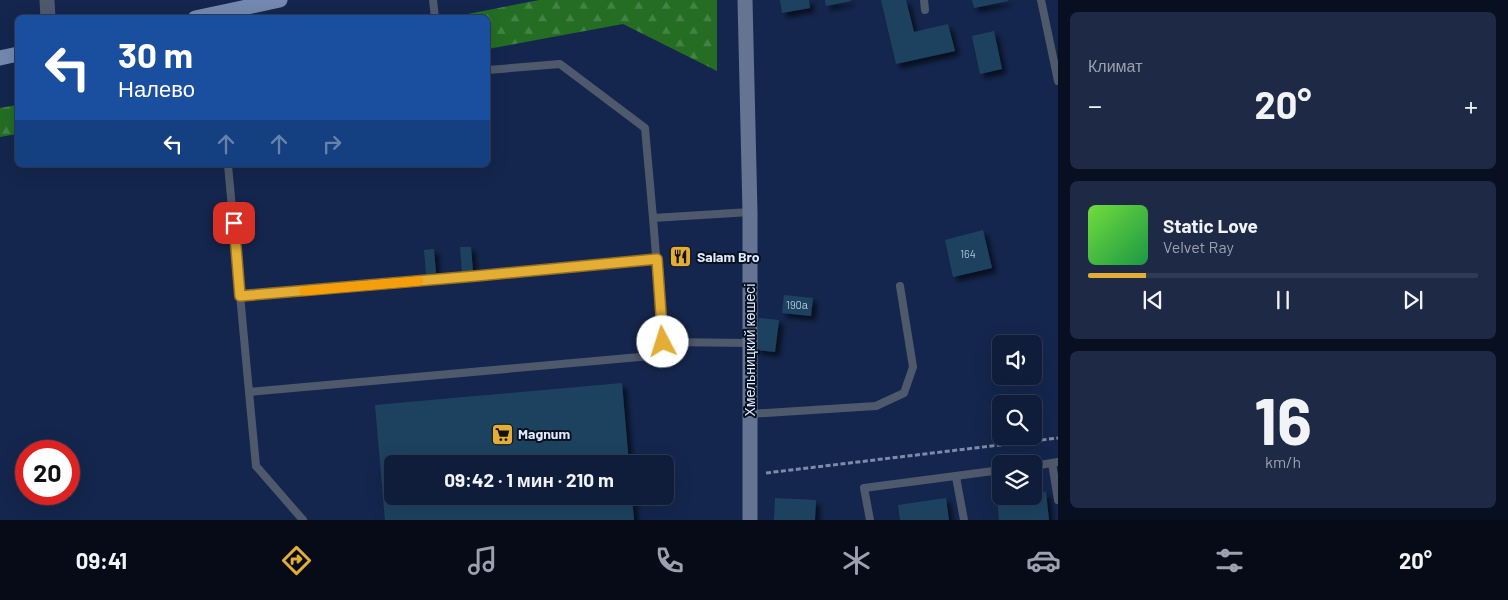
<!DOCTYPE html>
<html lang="ru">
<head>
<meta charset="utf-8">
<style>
  body { margin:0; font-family:Barlow,sans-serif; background:#1d2945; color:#f1f3f6; height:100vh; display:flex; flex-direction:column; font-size:19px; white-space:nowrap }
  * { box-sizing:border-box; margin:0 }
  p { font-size:16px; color:#9ba1af }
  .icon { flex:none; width:28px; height:28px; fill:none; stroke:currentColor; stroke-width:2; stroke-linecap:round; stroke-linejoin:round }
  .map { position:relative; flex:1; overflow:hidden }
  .drawer { display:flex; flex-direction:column; gap:12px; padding:12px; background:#080f20; width:450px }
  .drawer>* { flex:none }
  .banner { position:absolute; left:15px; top:15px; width:475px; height:152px; border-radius:8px; box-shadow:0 5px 20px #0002,0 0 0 1px #2f3a54; background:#1a4fa0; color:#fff; overflow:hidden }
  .controls { position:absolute; left:992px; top:335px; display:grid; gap:10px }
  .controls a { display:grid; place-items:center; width:50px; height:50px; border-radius:8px; background:#0f1c3a; box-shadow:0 5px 20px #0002,0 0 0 1px #2f3a54; font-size:25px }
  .speed { position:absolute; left:15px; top:440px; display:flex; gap:10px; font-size:25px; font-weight:700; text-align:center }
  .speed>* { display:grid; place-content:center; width:65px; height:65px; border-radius:50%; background:#0f1c3a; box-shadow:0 5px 20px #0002,0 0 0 1px #2f3a54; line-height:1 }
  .speed .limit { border:8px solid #d22; background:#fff; color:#111 }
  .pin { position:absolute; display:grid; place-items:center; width:42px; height:42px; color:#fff; margin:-21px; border-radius:10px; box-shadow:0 2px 8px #0006 }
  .me { position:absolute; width:55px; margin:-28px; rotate:355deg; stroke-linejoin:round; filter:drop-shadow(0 0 4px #0008) }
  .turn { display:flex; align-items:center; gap:18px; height:105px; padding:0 20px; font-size:22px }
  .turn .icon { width:65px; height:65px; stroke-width:2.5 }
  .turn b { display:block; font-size:35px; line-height:42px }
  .lanes { display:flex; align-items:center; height:48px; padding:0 20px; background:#0003; justify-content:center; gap:25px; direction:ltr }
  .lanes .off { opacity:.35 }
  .big { font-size:38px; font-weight:700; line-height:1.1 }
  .drawer .card { flex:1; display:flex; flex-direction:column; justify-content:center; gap:8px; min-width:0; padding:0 18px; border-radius:8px; background:#1d2945 }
  .drawer .dial { align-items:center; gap:0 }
  .dial b { font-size:65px; line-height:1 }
  .song { display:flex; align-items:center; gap:15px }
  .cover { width:60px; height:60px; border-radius:8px; background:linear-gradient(135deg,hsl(100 70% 55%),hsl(140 70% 35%)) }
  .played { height:5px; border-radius:2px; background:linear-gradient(90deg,#e4ae35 15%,#2f3a54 15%) }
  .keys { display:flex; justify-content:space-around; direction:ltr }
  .heat { display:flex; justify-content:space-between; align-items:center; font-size:28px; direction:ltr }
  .trip { position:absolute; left:384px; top:455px; width:290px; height:50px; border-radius:8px; background:#0f1c3a; box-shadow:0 5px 20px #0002,0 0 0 1px #2f3a54; font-weight:700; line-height:50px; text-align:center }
  .dock { display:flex; height:80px; justify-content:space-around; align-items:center; background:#060b17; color:#9ba1af }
  .dock .icon { width:35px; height:35px }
  .dock .active { color:#e4ae35 }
  .dock b { font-size:22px; color:#f1f3f6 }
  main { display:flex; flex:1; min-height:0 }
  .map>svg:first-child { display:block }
  .forest { fill:url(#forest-firs) }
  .building { fill:#1d435f; filter:url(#shadow) }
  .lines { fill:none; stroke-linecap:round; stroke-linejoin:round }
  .path { stroke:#7d8ba9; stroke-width:3; stroke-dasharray:5 2.5; stroke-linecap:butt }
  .lane { stroke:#4f596c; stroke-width:8 }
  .street { stroke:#4f596c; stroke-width:15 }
  .secondary { stroke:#647492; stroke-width:15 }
  .primary { stroke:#7489af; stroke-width:15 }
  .route-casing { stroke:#947122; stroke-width:12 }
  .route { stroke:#e4ae35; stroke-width:9 }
  .slow { stroke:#f59e0b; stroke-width:9 }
  .labels { text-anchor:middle; stroke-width:4; stroke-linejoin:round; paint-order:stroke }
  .number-label { font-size:11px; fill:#aec0d6 }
  .poi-label { font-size:14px; font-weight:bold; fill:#dfeafe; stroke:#081121; text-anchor:start }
  .street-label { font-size:14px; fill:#dfeafe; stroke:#081121 }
</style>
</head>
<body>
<main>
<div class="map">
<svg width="1058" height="520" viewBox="0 0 1058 520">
  <defs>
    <pattern id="forest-firs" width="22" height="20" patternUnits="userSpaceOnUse" patternTransform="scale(1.25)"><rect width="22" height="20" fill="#246d23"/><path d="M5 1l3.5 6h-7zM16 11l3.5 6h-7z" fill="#438244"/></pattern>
    <filter id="shadow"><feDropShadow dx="4.5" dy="4.5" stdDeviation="2.5" flood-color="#0009"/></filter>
  </defs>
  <rect width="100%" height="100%" fill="#14264d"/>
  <!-- forest -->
  <g class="forest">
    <path d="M539,0H717V71L623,24L488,49V18L452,17Z"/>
    <path d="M17,105V134L0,137V108Z"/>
  </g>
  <!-- building -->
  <g class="building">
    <path d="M780,0H809L810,8L782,13Z"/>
    <path d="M825,0H851V1L826,6Z"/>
    <path d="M881,0H906L914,32L948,24L955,51L896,64Z"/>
    <path d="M972,0H1008V1L974,8Z"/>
    <path d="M994,31L1002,69L980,74L972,36Z"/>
    <path d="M983,230L992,268L953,277L945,240Z"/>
    <path d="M460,247H471L473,271L462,272Z"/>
    <path d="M434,249L436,273L426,274L424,250Z"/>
    <path d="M784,295L813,298L811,316L782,313Z"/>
    <path d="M759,318L779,320L775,352L756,350Z"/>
    <path d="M622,383L629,464H392V496H632L634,520H385L375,405Z"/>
    <path d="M1046,492L1049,520H999L997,498L1034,496V494Z"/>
    <path d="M775,498L816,500L815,520H774Z"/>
    <path d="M946,498L949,520H900L898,505Z"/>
  </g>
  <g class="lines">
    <!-- path -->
    <path class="path" d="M766,473L1058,438"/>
    <!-- lane -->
    <g class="lane">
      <path d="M433,0L435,18"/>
      <path d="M924,0L925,10"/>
      <path d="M1041,0L1058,81"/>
      <path d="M488,70L560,64L645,128L653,218L750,212"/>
      <path d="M228,165L249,392L651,356L663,342L750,343"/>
      <path d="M653,218L663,342"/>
      <path d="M240,296L476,276L657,259"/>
      <path d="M249,392L256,466L303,520"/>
      <path d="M750,414L876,406L904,393L913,367L900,286"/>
      <path d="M1052,463L1058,500"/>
      <path d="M1034,466L1058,462"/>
      <path d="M956,477L964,520"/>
      <path d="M870,520L864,488L1001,470"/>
    </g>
    <!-- street -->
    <path class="street" d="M47,0L48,18"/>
    <!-- secondary -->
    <path class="secondary" d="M745,0L750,212V520"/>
    <!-- primary -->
    <g class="primary">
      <path d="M195,18L280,0"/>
      <path d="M0,58L18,54"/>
    </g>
  </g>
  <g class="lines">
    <defs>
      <path id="route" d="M234,223L240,296L476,276L657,259L663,342"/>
    </defs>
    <!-- route casing -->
    <use href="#route" class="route-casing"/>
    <!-- route -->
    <use href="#route" class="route"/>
    <!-- slow -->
    <path class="slow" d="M304,291L419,281"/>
  </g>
  <!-- icons -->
  <defs>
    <symbol id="restaurant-square" viewBox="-11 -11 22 22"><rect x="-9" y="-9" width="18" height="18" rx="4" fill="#e4ae35" stroke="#081121"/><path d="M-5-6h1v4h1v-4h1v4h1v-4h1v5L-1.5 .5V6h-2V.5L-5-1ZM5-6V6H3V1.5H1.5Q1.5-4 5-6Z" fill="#111"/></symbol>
    <symbol id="supermarket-square" viewBox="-11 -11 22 22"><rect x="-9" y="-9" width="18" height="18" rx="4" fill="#e4ae35" stroke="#081121"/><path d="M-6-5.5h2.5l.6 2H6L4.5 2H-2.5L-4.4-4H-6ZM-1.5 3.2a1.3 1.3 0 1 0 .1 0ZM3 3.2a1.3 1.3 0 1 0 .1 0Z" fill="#111"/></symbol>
  </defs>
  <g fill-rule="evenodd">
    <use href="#restaurant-square" x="668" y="244" width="25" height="25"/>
    <use href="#supermarket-square" x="490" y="422" width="25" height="25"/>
  </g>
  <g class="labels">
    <!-- number labels -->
    <g class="number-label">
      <text x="968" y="258">164</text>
      <text x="797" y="309">190а</text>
    </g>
    <!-- poi labels -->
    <g class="poi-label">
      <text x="697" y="262">Salam Bro</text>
      <text x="518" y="439">Magnum</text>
    </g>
    <!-- street labels -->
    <g class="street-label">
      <text transform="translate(750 350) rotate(-90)" y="5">Хмельницкий көшесі</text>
    </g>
  </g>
</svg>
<div class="controls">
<a><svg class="icon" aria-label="sound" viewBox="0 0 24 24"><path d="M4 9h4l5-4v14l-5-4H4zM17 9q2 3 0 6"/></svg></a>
<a><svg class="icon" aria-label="search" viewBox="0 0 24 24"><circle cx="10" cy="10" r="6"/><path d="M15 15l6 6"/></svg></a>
<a><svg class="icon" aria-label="layers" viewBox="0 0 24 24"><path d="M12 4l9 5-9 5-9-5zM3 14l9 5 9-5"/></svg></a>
</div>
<div class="speed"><div class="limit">20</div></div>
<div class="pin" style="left:234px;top:223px;background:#d93025"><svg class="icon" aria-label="arrive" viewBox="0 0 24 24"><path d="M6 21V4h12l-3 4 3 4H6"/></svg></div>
<svg class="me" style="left:663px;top:342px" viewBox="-20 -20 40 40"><circle r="19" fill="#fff"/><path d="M0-13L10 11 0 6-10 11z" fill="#e4ae35"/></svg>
<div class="trip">09:42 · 1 мин · 210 m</div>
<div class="banner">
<div class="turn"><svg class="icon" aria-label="left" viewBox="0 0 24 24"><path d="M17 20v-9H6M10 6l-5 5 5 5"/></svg><div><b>30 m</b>Налево</div></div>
<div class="lanes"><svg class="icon" aria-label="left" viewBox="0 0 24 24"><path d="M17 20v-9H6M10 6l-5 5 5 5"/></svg><svg class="icon off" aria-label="ahead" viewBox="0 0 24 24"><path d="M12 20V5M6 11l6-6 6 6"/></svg><svg class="icon off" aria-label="ahead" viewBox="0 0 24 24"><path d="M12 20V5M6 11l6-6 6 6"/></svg><svg class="icon off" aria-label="right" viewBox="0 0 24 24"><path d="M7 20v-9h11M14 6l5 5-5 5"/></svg></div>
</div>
</div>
<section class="drawer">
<div class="card"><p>Климат</p>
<div class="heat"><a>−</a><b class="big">20°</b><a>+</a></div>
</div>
<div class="card">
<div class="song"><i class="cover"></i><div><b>Static Love</b><p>Velvet Ray</p></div></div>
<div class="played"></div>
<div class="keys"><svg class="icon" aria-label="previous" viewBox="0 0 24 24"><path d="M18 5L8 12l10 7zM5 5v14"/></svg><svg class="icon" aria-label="pause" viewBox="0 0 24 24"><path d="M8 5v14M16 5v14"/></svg><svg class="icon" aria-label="next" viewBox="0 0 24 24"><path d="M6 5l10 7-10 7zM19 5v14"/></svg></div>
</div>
<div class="card dial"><b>16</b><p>km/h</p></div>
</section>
</main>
<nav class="dock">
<b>09:41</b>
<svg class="icon active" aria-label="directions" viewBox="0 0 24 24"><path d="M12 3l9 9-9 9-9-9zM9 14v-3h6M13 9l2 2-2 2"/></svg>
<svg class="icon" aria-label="music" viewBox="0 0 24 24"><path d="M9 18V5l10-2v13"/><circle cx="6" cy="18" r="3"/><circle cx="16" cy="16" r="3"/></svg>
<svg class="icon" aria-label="phone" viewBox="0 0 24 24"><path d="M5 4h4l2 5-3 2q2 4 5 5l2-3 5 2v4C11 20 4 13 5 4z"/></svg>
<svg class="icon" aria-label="climate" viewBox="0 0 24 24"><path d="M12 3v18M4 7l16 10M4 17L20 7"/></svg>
<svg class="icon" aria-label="car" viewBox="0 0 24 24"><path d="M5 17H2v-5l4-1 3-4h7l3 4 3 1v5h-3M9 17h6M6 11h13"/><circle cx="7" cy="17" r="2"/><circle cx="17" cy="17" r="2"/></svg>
<svg class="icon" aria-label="filters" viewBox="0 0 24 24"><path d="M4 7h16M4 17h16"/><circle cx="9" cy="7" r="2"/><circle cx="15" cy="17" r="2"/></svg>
<b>20°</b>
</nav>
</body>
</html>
